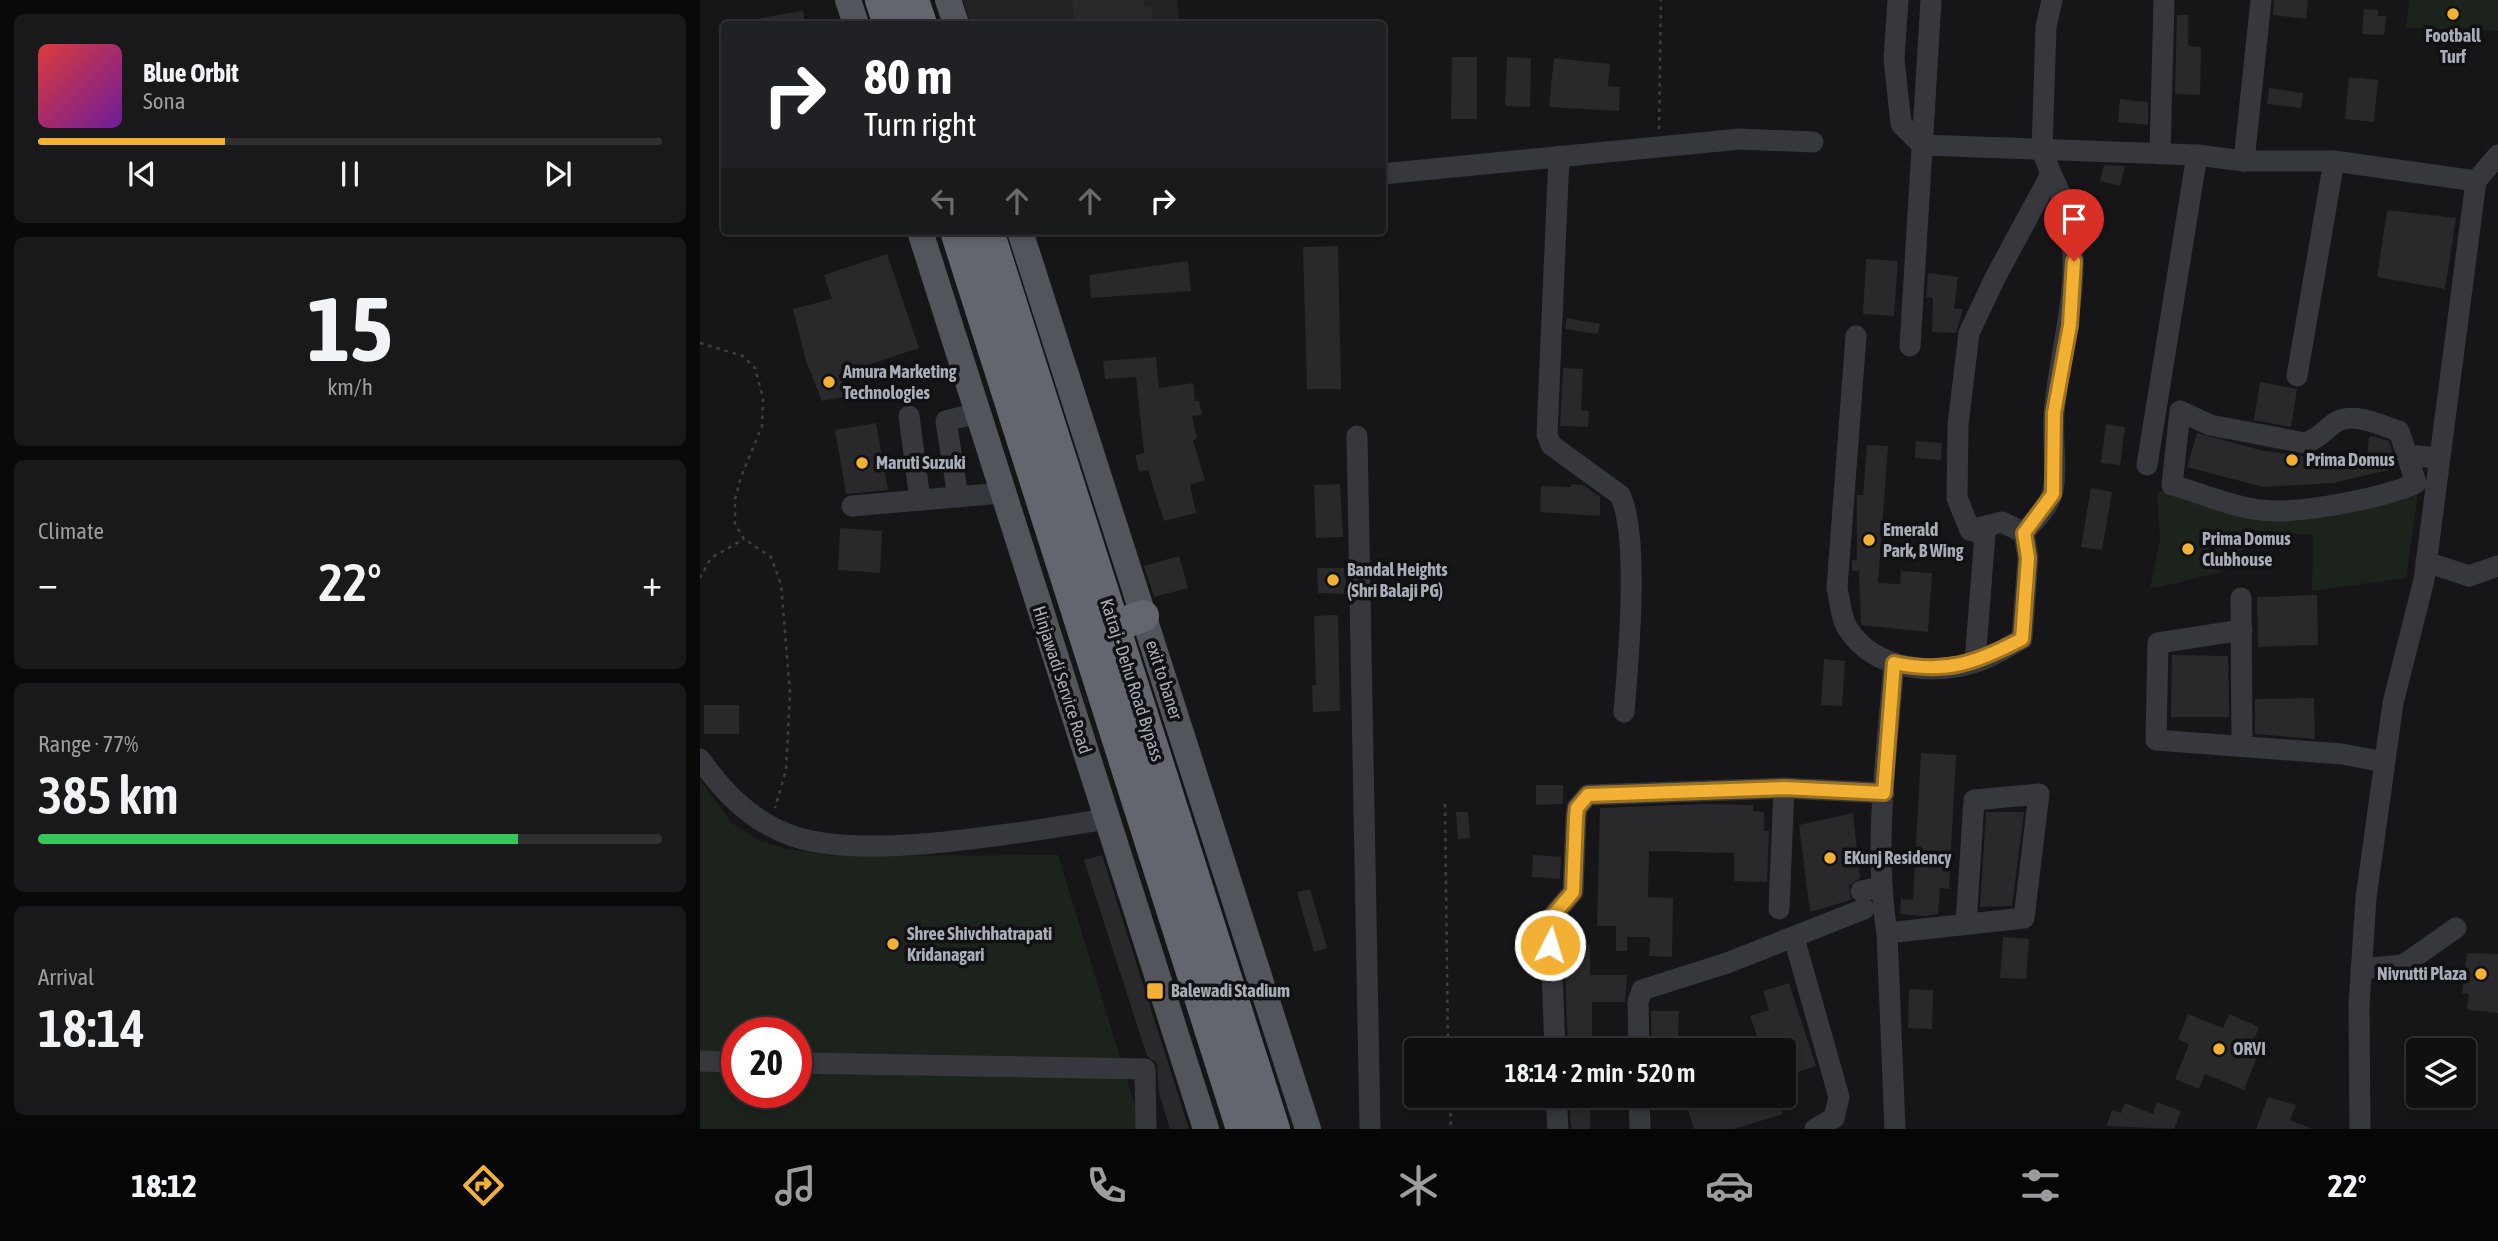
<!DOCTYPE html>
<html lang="en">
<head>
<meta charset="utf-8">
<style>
  body { margin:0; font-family:"Asap Condensed",sans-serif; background:#19191b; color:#f1f3f6; height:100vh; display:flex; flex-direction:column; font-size:26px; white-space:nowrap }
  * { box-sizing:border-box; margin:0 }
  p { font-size:23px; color:#9c9d9f }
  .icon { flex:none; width:38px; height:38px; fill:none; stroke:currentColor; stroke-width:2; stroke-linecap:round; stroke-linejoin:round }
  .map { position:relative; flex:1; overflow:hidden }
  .side { display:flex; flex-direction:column; gap:14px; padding:14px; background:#09090a; width:700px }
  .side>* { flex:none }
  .guide { position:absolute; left:21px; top:21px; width:665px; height:214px; border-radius:7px; box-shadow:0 4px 10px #0003,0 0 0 2px #303032; background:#202124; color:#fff; overflow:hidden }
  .fabs { position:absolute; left:1706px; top:1038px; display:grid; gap:14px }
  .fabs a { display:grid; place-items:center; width:70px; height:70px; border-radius:7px; background:#101012; box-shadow:0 4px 10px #0003,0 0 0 2px #303032; font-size:35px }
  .speed { position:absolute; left:21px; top:1017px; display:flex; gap:14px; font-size:35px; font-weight:700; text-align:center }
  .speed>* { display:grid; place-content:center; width:91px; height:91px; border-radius:50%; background:#101012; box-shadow:0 4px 10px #0003,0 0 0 2px #303032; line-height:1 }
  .speed .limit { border:10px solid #d22; background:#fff; color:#111 }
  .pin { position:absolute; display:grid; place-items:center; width:60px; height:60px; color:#fff; margin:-72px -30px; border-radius:50% 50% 50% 0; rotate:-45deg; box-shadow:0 0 7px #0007 }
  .pin .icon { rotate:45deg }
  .me { position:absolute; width:77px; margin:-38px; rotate:5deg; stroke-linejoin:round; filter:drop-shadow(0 0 5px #0008) }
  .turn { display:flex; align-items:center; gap:24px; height:147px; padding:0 28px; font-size:32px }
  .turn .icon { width:91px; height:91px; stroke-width:2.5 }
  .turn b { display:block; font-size:49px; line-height:60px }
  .lanes { display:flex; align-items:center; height:66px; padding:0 28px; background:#0003; justify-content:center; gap:35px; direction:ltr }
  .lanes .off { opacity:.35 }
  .big { font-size:52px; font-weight:600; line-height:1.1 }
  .side .tile { flex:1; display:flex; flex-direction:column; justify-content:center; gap:10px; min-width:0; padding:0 24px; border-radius:10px; background:#19191b }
  .side .dial { align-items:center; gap:0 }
  .dial b { font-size:91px; line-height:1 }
  .song { display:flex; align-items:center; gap:21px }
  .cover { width:84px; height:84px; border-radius:10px; background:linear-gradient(135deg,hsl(0 70% 55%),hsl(280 70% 35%)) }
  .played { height:7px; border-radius:4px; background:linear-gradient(90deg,#f2b134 30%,#303032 30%) }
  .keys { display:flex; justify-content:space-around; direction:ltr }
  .heat { display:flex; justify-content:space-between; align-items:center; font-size:38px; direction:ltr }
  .charge { height:10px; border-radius:5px; background:linear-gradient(90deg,#34c759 77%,#303032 0) }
  .trip { position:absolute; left:704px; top:1038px; width:392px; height:70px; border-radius:7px; background:#101012; box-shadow:0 4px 10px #0003,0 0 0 2px #303032; font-weight:600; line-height:70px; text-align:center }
  .tabs { display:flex; height:112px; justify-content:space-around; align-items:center; background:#060607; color:#9c9d9f }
  .tabs .icon { width:49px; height:49px }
  .tabs .on { color:#f2b134 }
  .tabs b { font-size:32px; color:#f1f3f6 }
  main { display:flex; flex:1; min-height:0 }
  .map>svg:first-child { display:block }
  .built { fill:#222225 }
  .green { fill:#1c231d; fill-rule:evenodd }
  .building { fill:#29292c }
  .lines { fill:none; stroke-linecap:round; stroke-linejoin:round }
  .path { stroke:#3d3f44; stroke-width:2.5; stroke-dasharray:3.5 5; stroke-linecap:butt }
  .minor { stroke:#37383d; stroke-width:21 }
  .major { stroke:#53555c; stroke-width:26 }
  .highway { stroke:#63666e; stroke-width:32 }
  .route-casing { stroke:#9d7322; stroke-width:18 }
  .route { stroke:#f2b134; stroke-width:12 }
  .poi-dot { fill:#f2b134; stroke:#111113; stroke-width:2.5 }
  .labels { text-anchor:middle; stroke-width:7; stroke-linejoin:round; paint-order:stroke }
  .poi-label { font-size:18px; font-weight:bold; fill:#a8adb8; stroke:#111113; text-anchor:start }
  .street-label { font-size:18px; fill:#a8adb8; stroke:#111113 }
</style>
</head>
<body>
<main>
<section class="side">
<div class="tile">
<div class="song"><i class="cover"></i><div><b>Blue Orbit</b><p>Sona</p></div></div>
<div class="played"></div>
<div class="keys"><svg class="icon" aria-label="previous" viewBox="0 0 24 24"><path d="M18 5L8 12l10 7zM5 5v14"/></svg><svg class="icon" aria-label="pause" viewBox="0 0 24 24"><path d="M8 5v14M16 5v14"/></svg><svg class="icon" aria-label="next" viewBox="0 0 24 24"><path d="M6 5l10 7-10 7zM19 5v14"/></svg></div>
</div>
<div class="tile dial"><b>15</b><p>km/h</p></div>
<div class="tile"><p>Climate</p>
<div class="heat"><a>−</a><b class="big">22°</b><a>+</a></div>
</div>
<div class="tile"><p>Range · 77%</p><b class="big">385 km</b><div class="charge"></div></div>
<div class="tile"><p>Arrival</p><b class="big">18:14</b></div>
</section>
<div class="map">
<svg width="1798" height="1129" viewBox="0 0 1798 1129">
  <rect width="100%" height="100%" fill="#161618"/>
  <!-- built -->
  <path class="built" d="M263,0H477L480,24H271Z"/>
  <!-- green -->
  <g class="green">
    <path d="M1709,0H1798V31L1706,28Z"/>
    <path d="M1719,486L1706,578L1612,591L1613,535L1561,531L1521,572L1456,588L1450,587L1460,540L1457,491L1500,496L1562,511Z"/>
    <path d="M0,780L32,823L58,840L83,848L132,856L358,855L442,1129H0ZM37,1032H96V1092H37Z"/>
  </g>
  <!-- building -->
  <g class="building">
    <path d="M372,0H444L445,7L451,6L453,24H375Z"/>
    <path d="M1574,0H1608L1606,19L1573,15Z"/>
    <path d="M1664,9L1678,10V16H1686L1684,35L1662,34Z"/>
    <path d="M103,11L105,24H61L60,18Z"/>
    <path d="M1477,15H1488V46L1501,47L1500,95L1475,94Z"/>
    <path d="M752,57H777V119H751Z"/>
    <path d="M807,57L831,58L830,107L805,106Z"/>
    <path d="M854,58L910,64L908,86L920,87L919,111L849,107Z"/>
    <path d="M1649,77L1678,80L1674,122L1645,119Z"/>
    <path d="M1569,88L1603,93L1601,108L1567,104Z"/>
    <path d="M1420,99L1448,102V125L1418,122Z"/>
    <path d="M1404,165L1425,166L1420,186L1400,181Z"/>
    <path d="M1687,210L1756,218L1745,289L1677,277Z"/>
    <path d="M638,246L641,389H607L603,247Z"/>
    <path d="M187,254L219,348L138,375L149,396L122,401L106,361L93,309L132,299L124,275Z"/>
    <path d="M1166,259L1198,261L1194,316L1163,314Z"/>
    <path d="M488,261L491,291L391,298L389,275Z"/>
    <path d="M1228,273L1258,277L1254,309H1263L1256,333L1232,332L1233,298L1226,297Z"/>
    <path d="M867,318L900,324L898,334L865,329Z"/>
    <path d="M456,357L459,388L493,383L495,401H499L502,415L492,416L497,439L493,440L505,480L490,485L496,513L464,521L448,470L439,472L435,455L444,453L436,377L405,379L403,361Z"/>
    <path d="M863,368L883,369L881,411H889L888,427L860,426Z"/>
    <path d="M1560,382L1597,389L1591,427L1554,420Z"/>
    <path d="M176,423L188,490L146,494L135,430Z"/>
    <path d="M1406,424L1425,427L1420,465L1401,463Z"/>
    <path d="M1497,433L1564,451L1603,456L1616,453L1667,455L1669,437L1673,436L1689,441L1697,468L1633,483L1563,487L1487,467Z"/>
    <path d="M1216,441L1242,443L1241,460L1215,458Z"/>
    <path d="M1167,445L1188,446L1178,583L1200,584L1201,571L1232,573L1228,632L1161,625L1159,571H1152V560H1157V495H1163Z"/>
    <path d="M640,484L643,537L616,538L614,485Z"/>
    <path d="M871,484L883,485L900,497V516L840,512L841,486L871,487Z"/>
    <path d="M1391,488L1412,492L1402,550L1381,547Z"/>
    <path d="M140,528L182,531L180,573L138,570Z"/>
    <path d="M479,556L488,588L454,597L444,566Z"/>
    <path d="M617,568H646L647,594L618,593Z"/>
    <path d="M1617,595L1618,645L1558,647L1557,597Z"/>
    <path d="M638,615L640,711L613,712L612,685H616L614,616Z"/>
    <path d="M1472,655L1528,656L1529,717H1471Z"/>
    <path d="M1124,659L1145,661L1142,706L1121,705Z"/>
    <path d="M1614,698L1615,739L1555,734V699Z"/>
    <rect x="4" y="705" width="35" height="29"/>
    <path d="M1221,753L1256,755L1249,889L1240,888L1238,914L1225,916L1200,914L1201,899L1213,900Z"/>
    <path d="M836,785H863V804L836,805Z"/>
    <path d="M1002,804L1053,805V811L1064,812V831H1069L1067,882L1034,881V853L949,851L948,897L973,898L972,957L949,956L950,937H927V951H916V926H897L900,808Z"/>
    <path d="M756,812H768L770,838L758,839Z"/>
    <path d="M1286,812H1324L1312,906L1280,907Z"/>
    <path d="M1153,813L1160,878L1149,886L1151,900L1110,912L1099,825Z"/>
    <path d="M402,855L489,1129H470L459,1093L457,1063L447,1056L384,860Z"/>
    <path d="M833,855L861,857L860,879L832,877Z"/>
    <path d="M610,889L627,948L614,952L597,892Z"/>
    <path d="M1303,937L1329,939L1326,979L1300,978Z"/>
    <path d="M864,944L890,945V975H927L925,1002H892V1050H868Z"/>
    <path d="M1767,953L1798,954V1013L1767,1010L1769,994L1762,993Z"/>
    <path d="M1089,983L1116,1066L1086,1076L1083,1050H1062L1050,1016L1069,1010L1063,991Z"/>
    <path d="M1209,989L1233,990L1232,1029L1208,1028Z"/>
    <path d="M951,1011H979L978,1039L1006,1041L1005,1050H952Z"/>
    <path d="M1488,1014L1523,1028L1529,1014L1559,1027L1548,1054L1557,1057L1544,1090L1505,1074L1499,1089L1475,1079L1489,1044L1478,1039Z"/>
    <path d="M869,1096H891L890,1129H871Z"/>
    <path d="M1005,1096H1077L1083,1114L1034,1129H994L987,1106L1007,1100Z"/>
    <path d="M1568,1097L1596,1105L1590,1120L1612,1129H1556Z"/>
    <path d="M1457,1102L1481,1111L1474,1129L1406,1126L1412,1110L1421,1113L1425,1103L1453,1114Z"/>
  </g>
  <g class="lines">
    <!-- path -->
    <g class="path">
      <path d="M959,129L961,0"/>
      <path d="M0,343L43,356L55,368L63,398L62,426L41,477L35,499V524L44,539L71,557L81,584L90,692L86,770L75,808"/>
      <path d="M0,578L11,558L44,539"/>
      <path d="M745,804L748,1050"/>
      <path d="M750,1096L751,1129"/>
    </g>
    <!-- minor -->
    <g class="minor">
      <path d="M1198,0L1194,59L1201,124L1222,145L1497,155L1544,161H1634L1776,181L1724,580L1693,703L1666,898L1659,1005L1660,1129"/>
      <path d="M1460,154L1464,0"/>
      <path d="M859,156L847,434L851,445L920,495C940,535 928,664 924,712"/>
      <path d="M1544,161L1561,0"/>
      <path d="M682,174L1040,139L1113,142"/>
      <path d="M1776,181L1798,155"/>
      <path d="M1156,336L1137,588C1140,600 1141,619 1148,629C1175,671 1235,676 1279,661C1294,656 1309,646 1322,639L1328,558L1324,533C1333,522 1348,508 1352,494C1358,476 1352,435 1354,414C1361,330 1395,255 1351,174"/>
      <path d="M1210,346L1231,0"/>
      <path d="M1597,376L1634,161"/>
      <path d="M209,416L220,500"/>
      <path d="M657,436L670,1129"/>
      <path d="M1707,455L1716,483C1684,498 1596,515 1561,510C1532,507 1501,493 1472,485L1480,411L1510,425L1605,443C1618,439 1623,432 1633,424C1651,410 1679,425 1699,431L1707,455L1738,458"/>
      <path d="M1447,465L1497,155"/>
      <path d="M258,497L246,421L277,413"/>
      <path d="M152,506L302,493"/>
      <path d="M1270,530L1302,522L1324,533"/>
      <path d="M1726,562L1769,576L1798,566"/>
      <path d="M1541,598L1542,746"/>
      <path d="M1542,630L1458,643L1456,740L1642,754L1684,762"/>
      <path d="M1275,662L1285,534L1270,530L1257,498L1258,425L1269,333L1295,278L1351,174L1342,150L1346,27L1352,0"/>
      <path d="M1194,663C1187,752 1173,845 1187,933L1195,1129"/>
      <path d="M0,759C24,793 52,822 93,836C167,862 327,831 407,819"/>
      <path d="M1161,891L1182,887"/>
      <path d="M1079,909L1084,788"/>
      <path d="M1187,933L1324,918L1339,794L1274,800L1266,924"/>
      <path d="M1094,938L1139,1097L1134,1118L1115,1129"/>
      <path d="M1661,969L1703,965L1756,928"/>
      <path d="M855,1050L850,919L873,892L876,817L877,808L888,795L1084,788L1184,793"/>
      <path d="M939,1050L938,1002L942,990L1027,963L1164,909"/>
      <path d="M0,1061L37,1062"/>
      <path d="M96,1063L445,1069L446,1129"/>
      <path d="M856,1096L858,1129"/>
      <path d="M939,1096L940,1129"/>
    </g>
    <!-- major -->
    <g class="major">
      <path d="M148,0L156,24"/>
      <path d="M248,0L256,24"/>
      <path d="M220,231L506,1129"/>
      <path d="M320,231L608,1129"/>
    </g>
    <!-- highway -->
    <g class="highway">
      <path d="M181,0L189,24"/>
      <path d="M213,0L221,24"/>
      <path d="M256,231L542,1129"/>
      <path d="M288,231L574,1129"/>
      <path d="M415,626L443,616"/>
    </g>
  </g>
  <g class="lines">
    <defs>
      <path id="route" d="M850,945V919L873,892L876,817L877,808L888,795L1084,788L1184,793L1194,663C1246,674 1276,663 1322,639L1328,558L1324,533L1353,494L1354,413L1370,325L1374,261"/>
    </defs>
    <!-- route casing -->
    <use href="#route" class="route-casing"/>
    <!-- route -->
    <use href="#route" class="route"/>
  </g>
  <!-- markers -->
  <g class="poi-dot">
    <circle cx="1753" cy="14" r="7"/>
    <circle cx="129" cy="382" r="7"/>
    <circle cx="1592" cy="460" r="7"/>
    <circle cx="162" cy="463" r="7"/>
    <circle cx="1169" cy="540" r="7"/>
    <circle cx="1488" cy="549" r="7"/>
    <circle cx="633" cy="580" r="7"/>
    <circle cx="1130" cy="858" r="7"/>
    <circle cx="193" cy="944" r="7"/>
    <circle cx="1781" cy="974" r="7"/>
    <rect x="446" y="982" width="18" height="18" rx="3.5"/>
    <circle cx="1519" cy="1049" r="7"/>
  </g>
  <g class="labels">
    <!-- poi labels -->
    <g class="poi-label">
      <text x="1753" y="42" text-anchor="middle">Football<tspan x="1753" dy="21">Turf</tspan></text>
      <text x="143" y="378">Amura Marketing<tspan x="143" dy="21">Technologies</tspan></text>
      <text x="1606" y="466">Prima Domus</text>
      <text x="176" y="469">Maruti Suzuki</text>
      <text x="1183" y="536">Emerald<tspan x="1183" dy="21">Park, B Wing</tspan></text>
      <text x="1502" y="545">Prima Domus<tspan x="1502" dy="21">Clubhouse</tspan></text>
      <text x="647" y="576">Bandal Heights<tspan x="647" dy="21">(Shri Balaji PG)</tspan></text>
      <text x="1144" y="864">EKunj Residency</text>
      <text x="207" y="940">Shree Shivchhatrapati<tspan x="207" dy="21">Kridanagari</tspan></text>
      <text x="1767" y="980" text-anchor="end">Nivrutti Plaza</text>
      <text x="471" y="997">Balewadi Stadium</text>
      <text x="1533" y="1055">ORVI</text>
    </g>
    <!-- street labels -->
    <g class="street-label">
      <text transform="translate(362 680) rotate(72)" y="6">Hinjawadi Service Road</text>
      <text transform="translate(432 680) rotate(72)" y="6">Katraj - Dehu Road Bypass</text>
      <text transform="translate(464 680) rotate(72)" y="6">exit to baner</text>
    </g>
  </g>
</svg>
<div class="fabs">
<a><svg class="icon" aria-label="layers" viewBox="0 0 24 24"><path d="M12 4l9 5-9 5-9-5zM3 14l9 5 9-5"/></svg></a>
</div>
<div class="speed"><div class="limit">20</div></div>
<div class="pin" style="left:1374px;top:261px;background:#d93025"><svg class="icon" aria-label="arrive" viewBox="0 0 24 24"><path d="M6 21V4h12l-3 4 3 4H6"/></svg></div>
<svg class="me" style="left:850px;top:945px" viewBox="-20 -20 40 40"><circle r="17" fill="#f2b134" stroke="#fff" stroke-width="3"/><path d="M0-11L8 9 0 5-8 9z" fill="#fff"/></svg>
<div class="trip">18:14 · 2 min · 520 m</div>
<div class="guide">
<div class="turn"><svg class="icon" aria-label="right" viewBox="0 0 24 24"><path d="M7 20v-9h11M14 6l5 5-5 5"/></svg><div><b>80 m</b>Turn right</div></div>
<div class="lanes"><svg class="icon off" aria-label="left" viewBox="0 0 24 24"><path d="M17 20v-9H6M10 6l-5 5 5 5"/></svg><svg class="icon off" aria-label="ahead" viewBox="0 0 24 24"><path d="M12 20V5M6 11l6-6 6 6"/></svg><svg class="icon off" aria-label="ahead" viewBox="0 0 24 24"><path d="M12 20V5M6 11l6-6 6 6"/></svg><svg class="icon" aria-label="right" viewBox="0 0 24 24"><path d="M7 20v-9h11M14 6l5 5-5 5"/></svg></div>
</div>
</div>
</main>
<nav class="tabs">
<b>18:12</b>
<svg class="icon on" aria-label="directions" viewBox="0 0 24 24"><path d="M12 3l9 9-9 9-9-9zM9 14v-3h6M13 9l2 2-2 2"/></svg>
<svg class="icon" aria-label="music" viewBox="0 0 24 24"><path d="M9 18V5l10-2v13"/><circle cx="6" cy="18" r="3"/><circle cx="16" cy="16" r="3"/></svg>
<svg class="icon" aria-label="phone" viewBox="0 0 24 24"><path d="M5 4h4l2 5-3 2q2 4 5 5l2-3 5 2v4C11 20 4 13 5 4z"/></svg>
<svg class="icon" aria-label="climate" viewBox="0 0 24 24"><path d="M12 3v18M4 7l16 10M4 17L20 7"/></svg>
<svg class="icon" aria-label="car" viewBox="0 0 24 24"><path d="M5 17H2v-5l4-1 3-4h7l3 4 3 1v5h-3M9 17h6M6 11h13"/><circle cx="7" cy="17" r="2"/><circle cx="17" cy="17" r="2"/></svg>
<svg class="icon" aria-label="filters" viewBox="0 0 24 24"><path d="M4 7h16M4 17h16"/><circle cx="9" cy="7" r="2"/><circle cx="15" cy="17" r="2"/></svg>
<b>22°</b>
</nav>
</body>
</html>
